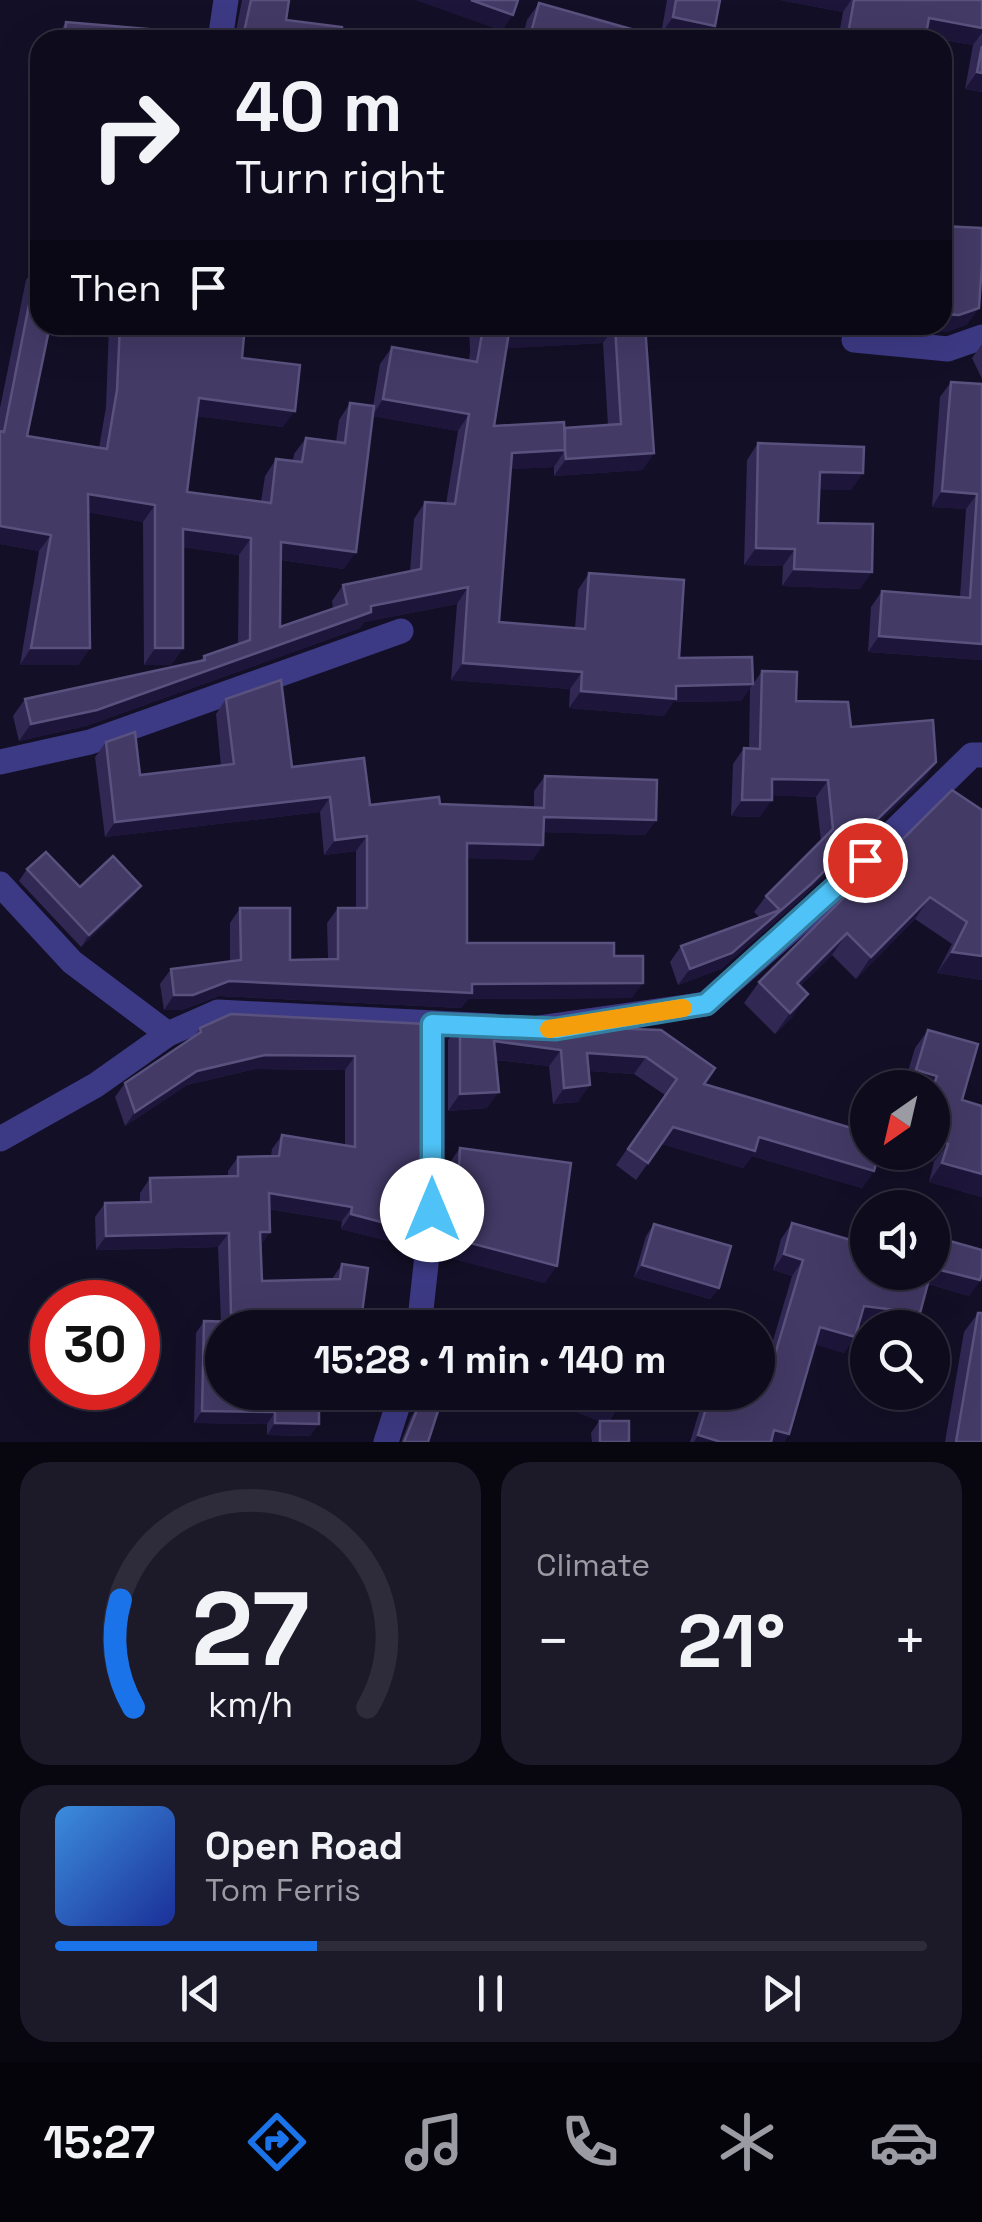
<!DOCTYPE html>
<html lang="en">
<head>
<meta charset="utf-8">
<style>
  body { margin:0; font-family:"Space Grotesk",sans-serif; background:#1c1929; color:#f1f3f6; height:100vh; display:flex; flex-direction:column; font-size:38px; white-space:nowrap }
  * { box-sizing:border-box; margin:0 }
  p { font-size:32px; color:#9b9ba3 }
  .icon { flex:none; width:55px; height:55px; fill:none; stroke:currentColor; stroke-width:2; stroke-linecap:round; stroke-linejoin:round }
  .map { position:relative; height:1442px; overflow:hidden }
  .details { display:flex; flex-direction:column; gap:20px; padding:20px; background:#08060f; flex:1 }
  .details>* { flex:none }
  .banner { position:absolute; left:30px; top:30px; width:922px; height:305px; border-radius:30px; box-shadow:0 10px 40px #0002,0 0 0 2px #2e2b3b; background:#0e0b1c; color:#f1f3f6; overflow:hidden }
  .needle { width:65px; rotate:214deg }
  .tools { position:absolute; left:850px; top:1070px; display:grid; gap:20px }
  .tools a { display:grid; place-items:center; width:100px; height:100px; border-radius:50%; background:#0e0b1c; box-shadow:0 10px 40px #0002,0 0 0 2px #2e2b3b; font-size:50px }
  .speed { position:absolute; left:30px; top:1280px; display:flex; gap:20px; font-size:50px; font-weight:700; text-align:center }
  .speed>* { display:grid; place-content:center; width:130px; height:130px; border-radius:50%; background:#0e0b1c; box-shadow:0 10px 40px #0002,0 0 0 2px #2e2b3b; line-height:1 }
  .speed .limit { border:15px solid #d22; background:#fff; color:#111 }
  .pin { position:absolute; display:grid; place-items:center; width:85px; height:85px; color:#fff; margin:-42px; border:5px solid #fff; border-radius:50%; box-shadow:0 2px 10px #0007 }
  .me { position:absolute; width:110px; margin:-55px; rotate:0deg; stroke-linejoin:round; filter:drop-shadow(0 0 8px #0008) }
  .turn { display:flex; align-items:center; gap:35px; height:210px; padding:0 40px; font-size:45px }
  .turn .icon { width:130px; height:130px; stroke-width:2.5 }
  .turn b { display:block; font-size:70px; line-height:85px }
  .then { display:flex; align-items:center; height:95px; padding:0 40px; background:#0003; gap:20px; font-size:38px }
  .big { font-size:75px; font-weight:700; line-height:1.1 }
  .details .tile { flex:1; display:flex; flex-direction:column; justify-content:center; gap:15px; min-width:0; padding:0 35px; border-radius:30px; background:#1c1929 }
  .details .dial { align-items:center; gap:0 }
  .dial svg { height:260px; overflow:visible; fill:none; stroke:#2e2b3b; stroke-width:7; stroke-linecap:round; text-anchor:middle }
  .dial text { fill:#f1f3f6; stroke:none }
  .song { display:flex; align-items:center; gap:30px }
  .cover { width:120px; height:120px; border-radius:15px; background:linear-gradient(135deg,hsl(210 70% 55%),hsl(230 70% 35%)) }
  .played { height:10px; border-radius:5px; background:linear-gradient(90deg,#1a73e8 30%,#2e2b3b 30%) }
  .keys { display:flex; justify-content:space-around; direction:ltr }
  .heat { display:flex; justify-content:space-between; align-items:center; font-size:55px; direction:ltr }
  .details .tiles { flex:1; display:grid; gap:20px; grid-template-columns:1fr 1fr }
  .tile:last-child { grid-column:span 2 }
  .trip { position:absolute; left:205px; top:1310px; width:570px; height:100px; border-radius:50px; background:#0e0b1c; box-shadow:0 10px 40px #0002,0 0 0 2px #2e2b3b; font-weight:700; line-height:100px; text-align:center }
  .dock { display:flex; height:160px; justify-content:space-around; align-items:center; background:#06040b; color:#9b9ba3 }
  .dock .icon { width:70px; height:70px }
  .dock .selected { color:#1a73e8 }
  .dock b { font-size:45px; color:#f1f3f6 }
  .map>svg:first-child { display:block }
  .lines { fill:none; stroke-linecap:round; stroke-linejoin:round }
  .street { stroke:#3d3a85; stroke-width:25 }
  .wall { fill:#312854; fill-rule:evenodd }
  .shaded-wall { fill:#1d163a }
  .building { fill:#433a66; stroke:#5a527e; stroke-width:2.5; fill-rule:evenodd }
  .route-casing { stroke:#337fa1; stroke-width:25 }
  .route { stroke:#4fc3f7; stroke-width:18 }
  .slow { stroke:#f59e0b; stroke-width:18 }
</style>
</head>
<body>
<div class="map">
<svg width="982" height="1442" viewBox="0 0 982 1442">
  <rect width="100%" height="100%" fill="#130f26"/>
  <g class="lines">
    <!-- street -->
    <g class="street">
      <path d="M220,40L226,0"/>
      <path d="M854,340L948,349L982,337"/>
      <path d="M0,762L90,742L401,631"/>
      <path d="M0,884L72,962L168,1034"/>
      <path d="M538,1028L706,1004L811,912L972,755H982"/>
      <path d="M0,1139L96,1085L168,1034L218,1012L493,1026"/>
      <path d="M419,1328L432,1210V1024"/>
      <path d="M386,1442L402,1392"/>
    </g>
  </g>
  <!-- wall -->
  <g class="wall">
    <path d="M242,0H289L286,20L341,40H54L66,22L235,36Z"/>
    <path d="M667,0H720L715,26L705,40H691L661,34Z"/>
    <path d="M780,0H982V92L965,89L973,45L926,37L925,40H838L843,12Z"/>
    <path d="M539,3L670,40H522L527,20Z"/>
    <path d="M40,190V232H38L33,200Z"/>
    <path d="M37,264L27,436L99,448L106,407L109,325H246L242,358L283,427L196,416L187,492L261,502L265,476L276,459L293,461L294,454L306,438L336,442L339,420L350,403L373,406L380,364L392,347L469,360L470,351L469,325H645L654,453L642,470L554,476V467L511,469L499,622L575,628L578,590L589,573L679,658L753,684L762,671L796,701L851,727L936,762L925,778L800,900L721,969L678,985L670,962L681,946L759,917L754,912L766,896L821,841L816,797L772,795L760,817L731,816L733,764L744,748H749L750,688L741,701L673,702L664,716L569,708L570,689L451,680L457,604L364,622L360,628L86,726L19,741L13,716L25,699L200,661L204,656L238,644L239,555L183,547V648L171,665H144L143,522L88,512L90,648L78,665H20L39,551L0,544V408L26,280ZM603,343L608,425L564,429L494,426L507,348ZM373,416L458,431L446,504L425,502L414,519L410,572L343,585L332,601L333,609L280,627L281,560L344,569Z"/>
    <path d="M982,344V379L972,358Z"/>
    <path d="M951,382L982,384V660L868,652L871,607L882,591L960,597L966,509L932,507L940,397Z"/>
    <path d="M758,443L851,490L820,489L818,523L860,589L782,586L783,566L744,565L747,460Z"/>
    <path d="M226,699L292,767L370,805L440,804L534,807V791L545,776L656,820L645,835L544,832L533,860L467,858V943L614,956L632,998L468,999L461,1008L219,996L182,1010H164L160,984L171,969L230,962V923L240,908L290,960L328,959L327,923L338,908H356V851L324,855L320,812L105,837L95,757L106,742L140,775L221,766L216,714Z"/>
    <path d="M982,810V980L937,973L952,944L915,919L856,979L832,955L800,986L793,1016L775,1034L744,1003L759,982Z"/>
    <path d="M27,869L80,887L141,886L133,897L81,947L19,881Z"/>
    <path d="M460,1023L661,1030L704,1084L874,1171L862,1188L752,1156L743,1168L662,1144L636,1180L616,1165L665,1095L634,1074L589,1071L578,1102L553,1104L549,1066L496,1060L487,1108L448,1111V1040Z"/>
    <path d="M426,1024L412,1247L341,1229L342,1221L269,1209L270,1232L261,1244L262,1281L332,1279L342,1264L360,1328H325L326,1325L222,1328V1392H319L310,1436L267,1435V1424L194,1423L196,1333L204,1321L221,1322L218,1247L96,1250L95,1217L105,1203L140,1202V1193L150,1178L228,1176V1171L238,1157L271,1156L272,1149L282,1135L345,1146V1070L255,1069L187,1085L125,1126L115,1097L125,1083L193,1038L200,1028Z"/>
    <path d="M928,1030L962,1100L982,1106V1197L929,1182L934,1162L906,1154L907,1152H932V1088H903L915,1048Z"/>
    <path d="M460,1148L545,1283L443,1256L448,1165Z"/>
    <path d="M792,1223L980,1280L969,1296L928,1284L920,1313L910,1328L859,1322L844,1353L815,1344L789,1434L784,1442H690L705,1392H758L792,1276L773,1270L781,1239Z"/>
    <path d="M654,1224L719,1288L710,1299L634,1277L646,1236Z"/>
    <path d="M978,1313L982,1442H945L964,1332Z"/>
    <path d="M528,1392H621L618,1407L609,1421L629,1442H592L591,1433L599,1421Z"/>
    <path d="M419,1405L428,1442H401L411,1417Z"/>
  </g>
  <!-- shaded-wall -->
  <g class="shaded-wall">
    <path d="M415,0H471L513,15L502,31Z"/>
    <path d="M780,0H851L843,12Z"/>
    <path d="M673,17L715,26L705,40H691L661,34Z"/>
    <path d="M929,18L982,28V33L973,45L917,35Z"/>
    <path d="M977,72L982,73V92L965,89Z"/>
    <path d="M979,308L967,325L947,332L923,330L926,325H942V314Z"/>
    <path d="M295,325H320L318,328Z"/>
    <path d="M615,326L603,343L497,349L509,332Z"/>
    <path d="M199,398L295,411L283,427L187,415Z"/>
    <path d="M383,399L469,414L458,431L372,416Z"/>
    <path d="M565,450L554,467L500,470L512,453Z"/>
    <path d="M654,453L642,470L554,476L566,459Z"/>
    <path d="M820,472L863,473L851,490L808,489Z"/>
    <path d="M942,491L977,494L966,509L932,507Z"/>
    <path d="M88,494L155,505L143,522L76,510Z"/>
    <path d="M0,526L51,535L39,551L0,544Z"/>
    <path d="M183,529L251,538L239,555L171,546Z"/>
    <path d="M281,542L356,552L344,569L269,558Z"/>
    <path d="M756,548L795,549L783,566L744,565Z"/>
    <path d="M794,569L872,572L860,589L782,586Z"/>
    <path d="M468,587L457,604L364,622L360,628L86,726L19,741L31,724L371,606Z"/>
    <path d="M879,636L982,644V660L868,652Z"/>
    <path d="M31,648H90L78,665H20Z"/>
    <path d="M155,648H183L171,665H144Z"/>
    <path d="M463,663L582,672L570,689L451,680Z"/>
    <path d="M753,684L741,701L673,702L664,716L569,708L581,691L676,686Z"/>
    <path d="M936,762L925,778L800,900L721,969L678,985L690,969L732,953Z"/>
    <path d="M772,779L828,780L816,797L761,795Z"/>
    <path d="M330,797L320,812L105,837L115,822Z"/>
    <path d="M742,800H772L760,817L731,816Z"/>
    <path d="M544,817L656,820L645,835L534,832Z"/>
    <path d="M367,836L356,851L324,855L335,840Z"/>
    <path d="M467,843L543,845L533,860L456,858Z"/>
    <path d="M141,886L133,897L81,947L89,935Z"/>
    <path d="M930,897L915,919L856,979L871,957Z"/>
    <path d="M847,933L832,955L782,1004L797,983Z"/>
    <path d="M952,952L982,956V980L937,973Z"/>
    <path d="M229,981L472,984L643,983L632,998L468,999L461,1008L219,996L182,1010H164L174,995Z"/>
    <path d="M808,994L793,1016L775,1034L790,1013Z"/>
    <path d="M494,1041L561,1050L549,1066L482,1058Z"/>
    <path d="M587,1053L646,1057L634,1074L575,1070Z"/>
    <path d="M265,1055L355,1056L345,1070L255,1069L187,1085L125,1126L135,1112L197,1071Z"/>
    <path d="M916,1070L937,1076L929,1088H904Z"/>
    <path d="M590,1085L578,1102L553,1104L564,1088Z"/>
    <path d="M499,1092L487,1108L448,1111L460,1094Z"/>
    <path d="M673,1127L759,1137L874,1171L862,1188L752,1156L743,1168L662,1144Z"/>
    <path d="M932,1139L948,1144L934,1162L906,1154L907,1152H932Z"/>
    <path d="M942,1163L982,1174V1197L929,1182Z"/>
    <path d="M269,1193L352,1207L342,1221L259,1207Z"/>
    <path d="M351,1214L422,1233L412,1247L341,1229Z"/>
    <path d="M260,1232H270L260,1246Z"/>
    <path d="M229,1233L218,1247L96,1250L106,1236Z"/>
    <path d="M455,1239L557,1266L545,1283L443,1256Z"/>
    <path d="M784,1254L803,1260L792,1276L773,1270Z"/>
    <path d="M642,1265L719,1288L710,1299L634,1277Z"/>
    <path d="M933,1267L980,1280L969,1296L922,1282L929,1272H932Z"/>
    <path d="M864,1306L920,1313L910,1328L853,1322Z"/>
    <path d="M336,1311L326,1325L221,1328L231,1314Z"/>
    <path d="M820,1327L855,1337L844,1353L810,1343Z"/>
    <path d="M528,1392H581L618,1407L606,1424Z"/>
    <path d="M202,1411L275,1412L267,1424L194,1423Z"/>
    <path d="M275,1423L319,1424L310,1436L267,1435Z"/>
    <path d="M774,1430L789,1434L784,1442H766Z"/>
    <path d="M698,1435L721,1442H694Z"/>
  </g>
  <!-- building -->
  <g class="building">
    <path d="M251,0H289L286,20L342,27L341,40H64L66,22L243,37Z"/>
    <path d="M471,0H518L513,15Z"/>
    <path d="M676,0H720L715,26L673,17Z"/>
    <path d="M854,0H982V28L929,18L925,40H847Z"/>
    <path d="M539,3L670,40H529Z"/>
    <path d="M982,46V73L977,72Z"/>
    <path d="M942,226L982,228V263L979,308L959,315L942,314Z"/>
    <path d="M37,264H40V325H50L27,436L107,449L117,390L120,325H245L242,358L300,365L295,411L199,398L187,492L271,503L276,459L302,462L306,438L345,443L350,403L374,406L356,552L281,542L280,627L347,604L343,585L421,569L425,502L455,504L469,414L383,399L392,347L477,362L482,334L481,325H645L654,453L566,459L565,450L512,453L499,622L585,629L589,573L684,580L679,658L752,657L753,684L676,686V699L581,691L582,672L463,663L468,587L371,606V612L97,710L31,724L25,699L205,660L204,656L250,640L251,538L183,529V648H155V505L88,494L90,648H31L51,535L0,526V431L4,432ZM615,326L621,424L565,428V450L564,422L494,426L509,332Z"/>
    <path d="M951,382L982,384V644L879,636L882,591L970,598L977,494L942,491Z"/>
    <path d="M758,443L864,447L863,473L820,472L818,523L873,524L872,572L794,569L795,549L756,548Z"/>
    <path d="M762,671L797,672L796,701L848,702L851,727L933,720L936,762L811,884L732,953L690,969L681,946L780,910L766,896L833,829L828,780L772,779V800H742L744,748L760,749Z"/>
    <path d="M281,680L292,767L364,758L370,805L439,797L440,804L544,808L545,776L657,780L656,820L544,817L543,845L467,843V943H614V956H643V983L472,984V993L229,981L193,995H174L171,969L241,960L240,908H290V960L338,959V908H367V836L335,840L330,797L115,822L106,742L135,732L140,775L234,764L226,699Z"/>
    <path d="M952,790L982,810V956L952,952L967,922L930,897L871,957L847,933L797,983L808,994L790,1013L759,982Z"/>
    <path d="M46,852L80,887L113,856L141,886L89,935L27,869Z"/>
    <path d="M231,1014L426,1024L422,1233L351,1214L352,1207L269,1193L270,1232H260L262,1281L340,1279L342,1264L368,1268L360,1328H333L336,1311L231,1314L229,1233L106,1236L105,1203L151,1202L150,1178L238,1176V1157L279,1156L282,1135L355,1147V1056L265,1055L197,1071L135,1112L125,1083L201,1032L200,1028Z"/>
    <path d="M460,1023L661,1030L715,1068L704,1084L868,1133V1152H879L874,1171L759,1137L755,1151L673,1127L648,1163L628,1149L677,1079L646,1057L587,1053L590,1085L564,1088L561,1050L494,1041L499,1092L460,1094Z"/>
    <path d="M928,1030L978,1044L962,1100L982,1106V1174L942,1163L948,1144L932,1139V1090L937,1076L916,1070Z"/>
    <path d="M460,1148L571,1163L557,1266L455,1239Z"/>
    <path d="M792,1223L868,1245V1272H931L920,1313L864,1306L855,1337L820,1327L789,1434L774,1430L771,1442H721L698,1435L711,1392H758V1385L765,1388L803,1260L784,1254Z"/>
    <path d="M654,1224L731,1246L719,1288L642,1265Z"/>
    <path d="M932,1236L982,1250V1273L980,1280L932,1268Z"/>
    <path d="M978,1313H982V1442H956Z"/>
    <path d="M204,1321L238,1322V1328H222V1392H319V1424L275,1423V1412L202,1411Z"/>
    <path d="M581,1392H621L618,1407Z"/>
    <path d="M419,1405L438,1411L428,1442H404Z"/>
    <rect x="600" y="1421" width="29" height="21"/>
  </g>
  <g class="lines">
    <defs>
      <path id="route" d="M432,1210V1024L556,1029L706,1004L865,860"/>
    </defs>
    <!-- route casing -->
    <use href="#route" class="route-casing"/>
    <!-- route -->
    <use href="#route" class="route"/>
    <!-- slow -->
    <path class="slow" d="M549,1029L683,1008"/>
  </g>
</svg>
<div class="tools">
<a><svg class="needle" viewBox="-14 -14 28 28"><path d="M0-13l5 13h-10z" fill="#e53935"/><path d="M0 13l5-13h-10z" fill="#9b9ba3"/></svg></a>
<a><svg class="icon" aria-label="sound" viewBox="0 0 24 24"><path d="M4 9h4l5-4v14l-5-4H4zM17 9q2 3 0 6"/></svg></a>
<a><svg class="icon" aria-label="search" viewBox="0 0 24 24"><circle cx="10" cy="10" r="6"/><path d="M15 15l6 6"/></svg></a>
</div>
<div class="speed"><div class="limit">30</div></div>
<div class="pin" style="left:865px;top:860px;background:#d93025"><svg class="icon" aria-label="arrive" viewBox="0 0 24 24"><path d="M6 21V4h12l-3 4 3 4H6"/></svg></div>
<svg class="me" style="left:432px;top:1210px" viewBox="-20 -20 40 40"><circle r="19" fill="#fff"/><path d="M0-13L10 11 0 6-10 11z" fill="#4fc3f7"/></svg>
<div class="trip">15:28 · 1 min · 140 m</div>
<div class="banner">
<div class="turn"><svg class="icon" aria-label="right" viewBox="0 0 24 24"><path d="M7 20v-9h11M14 6l5 5-5 5"/></svg><div><b>40 m</b>Turn right</div></div>
<div class="then">Then<svg class="icon" aria-label="arrive" viewBox="0 0 24 24"><path d="M6 21V4h12l-3 4 3 4H6"/></svg></div>
</div>
</div>
<section class="details">
<div class="tiles">
<div class="tile dial"><svg viewBox="0 0 100 80">
<path d="M14 69A42 42 0 1 1 86 69"/>
<path d="M14 69A42 42 0 0 1 10 36" stroke="#1a73e8"/>
<text x="50" y="56" font-size="32" font-weight="700">27</text>
<text x="50" y="72" font-size="11">km/h</text>
</svg></div>
<div class="tile"><p>Climate</p>
<div class="heat"><a>−</a><b class="big">21°</b><a>+</a></div>
</div>
<div class="tile">
<div class="song"><i class="cover"></i><div><b>Open Road</b><p>Tom Ferris</p></div></div>
<div class="played"></div>
<div class="keys"><svg class="icon" aria-label="previous" viewBox="0 0 24 24"><path d="M18 5L8 12l10 7zM5 5v14"/></svg><svg class="icon" aria-label="pause" viewBox="0 0 24 24"><path d="M8 5v14M16 5v14"/></svg><svg class="icon" aria-label="next" viewBox="0 0 24 24"><path d="M6 5l10 7-10 7zM19 5v14"/></svg></div>
</div>
</div>
</section>
<nav class="dock">
<b>15:27</b>
<svg class="icon selected" aria-label="directions" viewBox="0 0 24 24"><path d="M12 3l9 9-9 9-9-9zM9 14v-3h6M13 9l2 2-2 2"/></svg>
<svg class="icon" aria-label="music" viewBox="0 0 24 24"><path d="M9 18V5l10-2v13"/><circle cx="6" cy="18" r="3"/><circle cx="16" cy="16" r="3"/></svg>
<svg class="icon" aria-label="phone" viewBox="0 0 24 24"><path d="M5 4h4l2 5-3 2q2 4 5 5l2-3 5 2v4C11 20 4 13 5 4z"/></svg>
<svg class="icon" aria-label="climate" viewBox="0 0 24 24"><path d="M12 3v18M4 7l16 10M4 17L20 7"/></svg>
<svg class="icon" aria-label="car" viewBox="0 0 24 24"><path d="M5 17H2v-5l4-1 3-4h7l3 4 3 1v5h-3M9 17h6M6 11h13"/><circle cx="7" cy="17" r="2"/><circle cx="17" cy="17" r="2"/></svg>
</nav>
</body>
</html>
